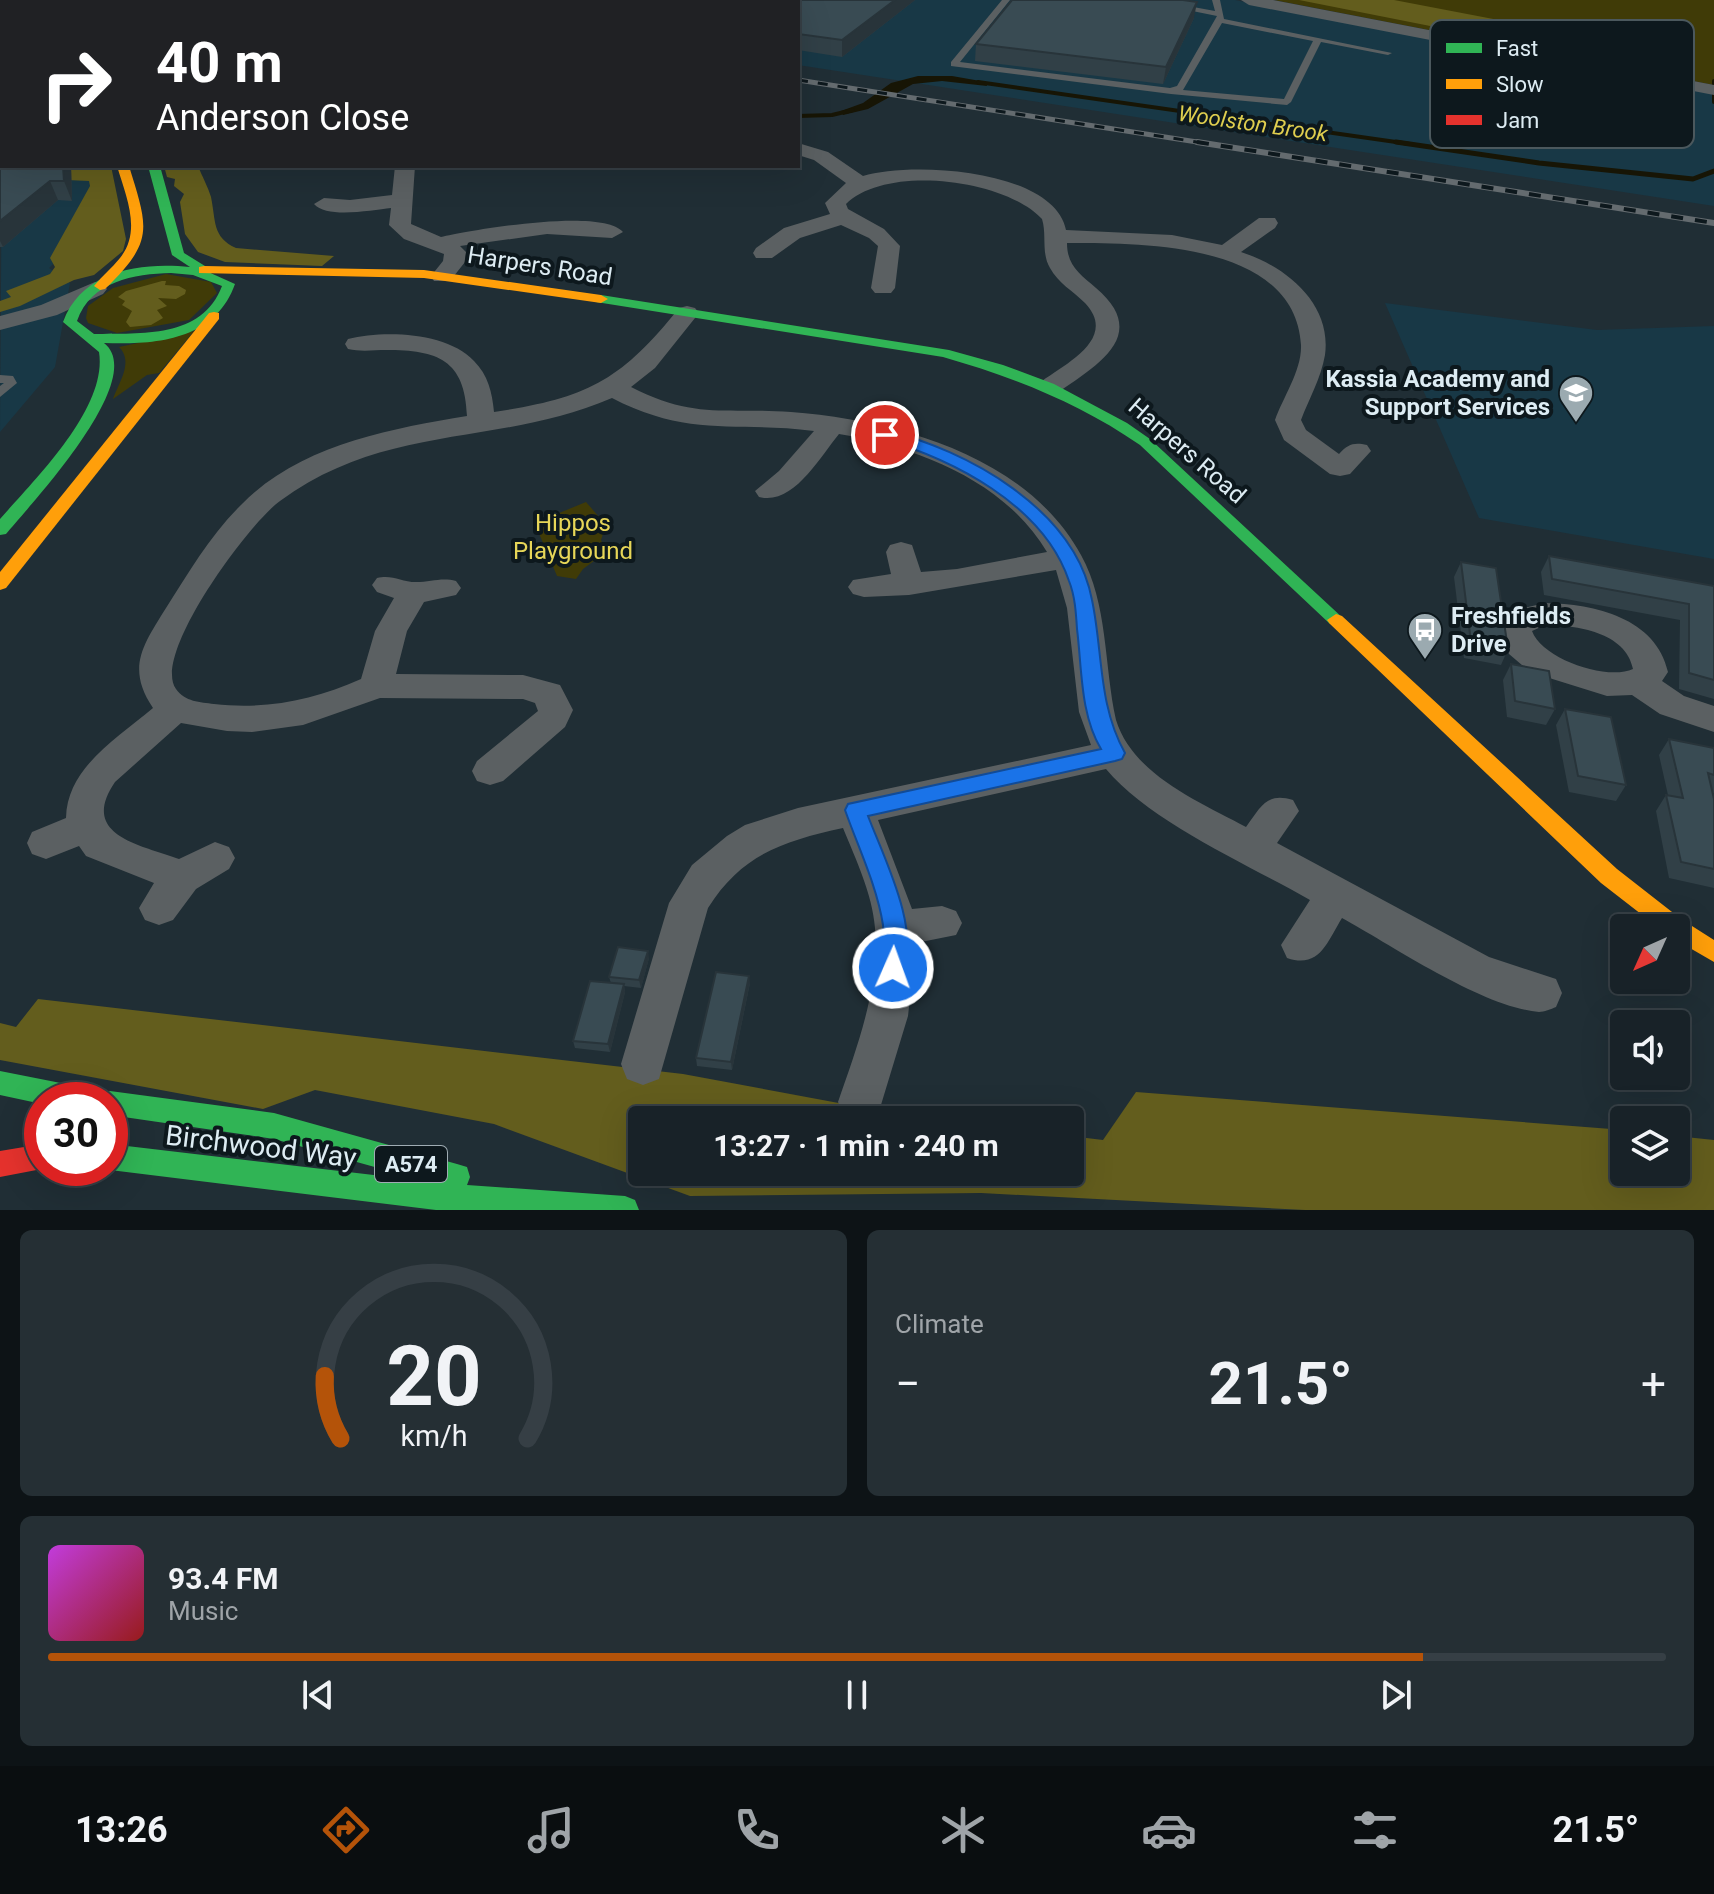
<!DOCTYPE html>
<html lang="en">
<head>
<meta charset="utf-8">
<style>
  body { margin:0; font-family:Roboto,sans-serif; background:#252f34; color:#f1f3f6; height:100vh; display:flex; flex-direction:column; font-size:30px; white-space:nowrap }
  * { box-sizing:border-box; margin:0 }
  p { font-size:26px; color:#9fa4a8 }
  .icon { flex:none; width:44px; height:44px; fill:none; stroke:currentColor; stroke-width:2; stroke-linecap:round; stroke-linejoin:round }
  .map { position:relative; height:1210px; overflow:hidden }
  .sheet { display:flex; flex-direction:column; gap:20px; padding:20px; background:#0d1316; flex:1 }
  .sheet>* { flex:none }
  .hud { position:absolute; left:0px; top:0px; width:800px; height:168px; box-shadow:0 8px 32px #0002,0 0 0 2px #363f45; background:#202124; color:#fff; overflow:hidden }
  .needle { width:52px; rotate:225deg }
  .tools { position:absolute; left:1610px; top:914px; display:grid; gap:16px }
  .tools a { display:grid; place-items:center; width:80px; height:80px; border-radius:8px; background:#182228; box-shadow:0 8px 32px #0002,0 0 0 2px #363f45; font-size:40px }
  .speed { position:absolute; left:24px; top:1082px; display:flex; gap:16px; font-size:40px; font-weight:700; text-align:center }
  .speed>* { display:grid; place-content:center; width:104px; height:104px; border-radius:50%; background:#182228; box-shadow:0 8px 32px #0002,0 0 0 2px #363f45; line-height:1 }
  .speed .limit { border:12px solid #d22; background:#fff; color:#111 }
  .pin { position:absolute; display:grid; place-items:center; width:68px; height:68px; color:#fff; margin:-34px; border:4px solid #fff; border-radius:50%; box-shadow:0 2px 8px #0007 }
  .me { position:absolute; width:88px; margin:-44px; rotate:2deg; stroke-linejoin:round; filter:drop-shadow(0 0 6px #0008) }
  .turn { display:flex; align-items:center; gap:28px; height:168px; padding:0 24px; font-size:36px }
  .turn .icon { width:104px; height:104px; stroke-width:2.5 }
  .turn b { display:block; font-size:56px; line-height:68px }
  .big { font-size:60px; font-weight:700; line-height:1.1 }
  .sheet .card { flex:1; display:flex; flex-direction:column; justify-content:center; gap:12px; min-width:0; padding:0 28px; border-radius:12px; background:#252f34 }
  .sheet .dial { align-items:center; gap:0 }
  .dial svg { height:208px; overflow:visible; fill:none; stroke:#363f45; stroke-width:7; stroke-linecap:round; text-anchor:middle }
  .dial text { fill:#f1f3f6; stroke:none }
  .song { display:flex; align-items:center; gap:24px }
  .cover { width:96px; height:96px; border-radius:12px; background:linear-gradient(135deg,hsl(290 70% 55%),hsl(0 70% 35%)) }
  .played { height:8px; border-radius:4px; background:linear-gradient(90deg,#b45309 85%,#363f45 85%) }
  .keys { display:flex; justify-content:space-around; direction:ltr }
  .heat { display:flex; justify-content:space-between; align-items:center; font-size:44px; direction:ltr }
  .sheet .tiles { flex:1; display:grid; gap:20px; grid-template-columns:1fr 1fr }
  .card:last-child { grid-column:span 2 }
  .trip { position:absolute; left:628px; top:1106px; width:456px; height:80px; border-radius:8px; background:#182228; box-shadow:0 8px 32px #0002,0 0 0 2px #363f45; font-weight:700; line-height:80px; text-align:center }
  .menu { display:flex; height:128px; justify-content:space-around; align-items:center; background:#0a0e10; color:#9fa4a8 }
  .menu .icon { width:56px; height:56px }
  .menu .active { color:#b45309 }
  .menu b { font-size:36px; color:#f1f3f6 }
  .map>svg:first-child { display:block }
  .built { fill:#183846 }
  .green { fill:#403b07 }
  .forest { fill:#635d1d }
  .water { fill:#171505 }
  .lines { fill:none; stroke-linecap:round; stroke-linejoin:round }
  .stream-far1 { stroke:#171505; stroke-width:4 }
  .stream { stroke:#171505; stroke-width:5 }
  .lane { fill:#5b6062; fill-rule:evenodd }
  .street { fill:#5b6062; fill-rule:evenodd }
  .fast { fill:#30b455; fill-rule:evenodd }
  .slow { fill:#ff9f0a; fill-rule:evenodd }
  .jam { fill:#e5322d; fill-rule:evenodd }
  .rail-far1-casing { stroke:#646b6f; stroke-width:5 }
  .rail-casing { stroke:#646b6f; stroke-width:6 }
  .rail-far1 { stroke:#0d181d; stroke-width:3; stroke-dasharray:10; stroke-linecap:butt }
  .rail { stroke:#0d181d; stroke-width:4; stroke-dasharray:12; stroke-linecap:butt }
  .wall { fill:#314047 }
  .shaded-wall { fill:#28343a }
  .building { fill:#394b53; stroke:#28343a; stroke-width:2 }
  .route { fill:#1a73e8; stroke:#114b97; stroke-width:2 }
  .labels { text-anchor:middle; stroke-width:8; stroke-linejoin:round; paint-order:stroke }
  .far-water-label { font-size:22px; font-style:italic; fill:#dfce4f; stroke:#0d181d }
  .shield { fill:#0d181d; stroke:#9facb3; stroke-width:2 }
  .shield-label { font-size:22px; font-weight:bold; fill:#ddecf3 }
  .street-label { font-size:24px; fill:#ddecf3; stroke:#0d181d }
  .poi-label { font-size:24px; font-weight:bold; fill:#ddecf3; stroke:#0d181d; text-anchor:end }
  .park-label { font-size:24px; fill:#e7d658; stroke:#0d181d }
  .near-street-label { font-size:28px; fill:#ddecf3; stroke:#0d181d }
  .key { fill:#0d181d; stroke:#4b585d; stroke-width:2 }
  .key-label { font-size:22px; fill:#ddecf3 }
</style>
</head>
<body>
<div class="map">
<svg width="1714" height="1210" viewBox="0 0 1714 1210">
  <rect width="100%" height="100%" fill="#202e35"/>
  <!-- built -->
  <g class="built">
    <path d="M377,0H1235L1714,94V206L798,65V2Z"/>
    <path d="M2,133V166H96L102,192L72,245L49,268L70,283L55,367L0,432Z"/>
    <path d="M1385,303L1597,330L1714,326V559L1479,518Z"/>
  </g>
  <!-- green -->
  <g class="green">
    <path d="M1274,0H1714V85Z"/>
    <path d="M166,274L211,282L217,293L189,320L117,333L88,323L86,318L88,306L113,288Z"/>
    <path d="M194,331L159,373L147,375L113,399C119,382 134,362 119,347Z"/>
    <path d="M586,502L606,525L601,540L606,552L583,569L576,579L557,576L538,531L547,518Z"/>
  </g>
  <!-- forest -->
  <g class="forest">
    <path d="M1299,0H1394L1577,35L1627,53V65Z"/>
    <path d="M69,166H111L126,239L123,251L94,275L74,280L20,306L0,312V301L11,297L6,291L50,274L55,267L50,258L90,186L89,181L67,180Z"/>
    <path d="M164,166H198C202,176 208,187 211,197C216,221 212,237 236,248L334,256L322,266L225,262L198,252L185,234L180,202L184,194L174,186L175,179L167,177Z"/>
    <path d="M162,281H166L165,285L179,286L186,290L185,294L176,299L158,298L167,306L157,310L163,318L151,325L130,327L126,322L132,311L122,305L125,301L118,297L126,291Z"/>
    <path d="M38,999L683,1074L887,1112L950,1120H642V1172H1070V1136L1103,1140L1136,1092L1624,1130V1172H1676V1136L1714,1140V1210H1305L981,1193L690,1196L494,1124L315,1090L263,1109L0,1060V1023L16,1027Z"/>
  </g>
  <!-- water -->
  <path class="water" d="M918,76H952L986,82L987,86L942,81L913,84L868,109L843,115L841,111L863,103L891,83Z"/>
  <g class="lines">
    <!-- stream-far1 -->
    <g class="stream-far1">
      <path d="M1714,81V102"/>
      <path d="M978,82L1410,144"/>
      <path d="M798,116L832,115L853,110"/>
    </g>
    <!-- stream -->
    <path class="stream" d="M1396,142L1539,163L1693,179L1714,171"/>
    <!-- lane -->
    <g class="lane">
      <path d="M1002,0H1010L960,62L1170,88L1177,86L1217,16L1138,0H1155L1215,11L1212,0H1220L1224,19L1392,53L1388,55L1321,42L1291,102L1287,105L1171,94L951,66V62ZM1222,23L1313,41L1284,99L1183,90Z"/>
      <path d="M0,375L13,376L17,383L0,397V386L4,383H0Z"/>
    </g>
    <!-- street -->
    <g class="street">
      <path d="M1241,0H1273L1714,85V95L1249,5Z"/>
      <path d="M798,143L828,152L863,176C911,161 1054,169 1066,230L1172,235L1222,245L1259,218H1275L1278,223L1275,228L1241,252C1285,266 1332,303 1325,355C1321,378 1309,399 1301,420L1306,430L1339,454C1348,444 1354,442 1367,445L1371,451L1350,474L1340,476L1330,474L1284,440L1275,420C1283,397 1302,370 1301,345C1295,242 1142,243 1067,243C1067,266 1080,274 1096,288C1150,334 1099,364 1060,391H1042L1038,386L1042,381C1067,363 1118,338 1085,303C1073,291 1058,283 1050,268C1041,253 1047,235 1042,219C1005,179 886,164 846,204L848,209L884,229L900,246L895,288L891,293H875L871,288L878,246L869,238L841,225L800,238L772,258H756L753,253L756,248L784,228L830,214L825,203L846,183L814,160L798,155Z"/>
      <path d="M395,166H415L411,224L441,237C472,230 602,207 623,232L612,238L547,234L460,246L466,252L465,262L450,281H434L431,276L443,261L444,254L404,239L389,225L391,208C372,210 327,219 314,204L324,198L350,200L392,195Z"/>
      <path d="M95,282L103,284L107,289L103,294L57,315L0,330V316L41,305Z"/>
      <path d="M687,306L695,308L699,313L655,368L631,387C695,420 725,407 791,412C896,420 1027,456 1081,555C1108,603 1104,666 1116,720C1133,775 1200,802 1246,827C1261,807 1266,792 1293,800L1299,811L1277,843L1489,957L1556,979L1562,993L1556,1007C1551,1009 1544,1012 1539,1012C1482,1007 1393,946 1342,918C1327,942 1320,969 1287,958L1281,945L1310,900C1249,865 1150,822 1106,769L878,820L912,909L942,906L956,911L962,923L956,935L916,943L908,1016L877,1118L871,1120L845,1118L838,1102C857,1047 880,987 875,928C872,893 856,860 843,828C784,841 742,854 708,908L659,1079L643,1085L627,1079L621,1064L669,903L692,865L727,836L745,825L798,808L1091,745L1079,712L1067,608L1056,570L909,595L864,597L853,594L848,587L853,580L891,574L886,552L890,545L901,542L912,545L921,572L957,569L1047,552C1005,481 917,447 839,434C820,457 793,506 759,497L755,491L779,471L814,431C735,421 689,438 612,398C499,447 388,422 280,501C250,522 151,655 176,689C185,702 200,702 214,704C266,710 314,700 361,679L375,631L394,598L377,592L372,585L377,578C392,574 401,582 416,582C431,582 442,577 456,581L461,588L456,595L424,602L407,631L396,674L523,675L560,685L573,710L565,727L503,781L490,785L477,781L472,771L477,761L538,711L535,703L523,699L380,698L303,725L252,732L227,731L181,723L115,782C78,836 142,845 179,859L215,842L229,847L235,858L229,869L196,889L173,920L159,925L145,920L139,908L154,883L86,856L79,846L46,859L32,854L27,843L32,832L66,818C67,767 118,738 153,708C126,668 143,645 166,608C189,572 211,534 242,504C300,445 389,429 467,416C465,360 438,350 386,350C374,350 361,352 348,349L345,344L348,339C384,330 447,332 474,361C488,375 492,392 494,412C586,398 620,382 679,308Z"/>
      <path d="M1545,603C1595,604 1656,618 1668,672L1662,681L1684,696L1714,706V732L1660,714L1632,695L1607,696L1530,672L1509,654L1499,628L1515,610ZM1545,625C1576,625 1626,632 1633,669C1607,681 1542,659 1532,631Z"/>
    </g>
    <!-- fast -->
    <g class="fast">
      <path d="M148,166H160L184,253L205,266L206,271L235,284C215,340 157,345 104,343C149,378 32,503 6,534L0,535V519C34,480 108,408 99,352L63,322C82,270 141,262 190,267L172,255ZM171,273L193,275L222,286C202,339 141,333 94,334L77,321C91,281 134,274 171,273Z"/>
      <path d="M601,295L949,350L1003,365L1054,384L1127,423L1150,439L1345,620L1342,624H1330L1140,445C1079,403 1013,377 943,357L596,302V296Z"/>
      <path d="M0,1071L86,1088L95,1091L99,1099L101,1094L110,1091L274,1113L457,1164L467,1167L470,1177L467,1185L625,1196L635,1200L639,1210H436L110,1170L105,1168H110V1144L425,1181L274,1139L110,1115V1100H42V1104L0,1095Z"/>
    </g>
    <!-- slow -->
    <g class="slow">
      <path d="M117,166H129C148,228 155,241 105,289L100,290L94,286C102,276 112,268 120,258C142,231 126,196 117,166Z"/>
      <path d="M204,266L424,270L601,295L608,299L601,303L424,278L199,273V267Z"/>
      <path d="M214,312L219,313V319L6,588L0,590V572L209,313Z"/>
      <path d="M1336,614L1342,616L1617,869L1681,919L1714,940V962L1676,940V928H1659L1601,883L1330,624L1327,620Z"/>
    </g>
    <!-- jam -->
    <path class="jam" d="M42,1144V1168H47L0,1177V1151Z"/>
    <defs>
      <g id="rail-far1">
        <path d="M290,0L303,2"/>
        <path d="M312,0L324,2"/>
        <path d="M798,80L1210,144"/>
      </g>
      <path id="rail" d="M1197,142L1714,223"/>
    </defs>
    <!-- rail-far1 casing -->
    <use href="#rail-far1" class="rail-far1-casing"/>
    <!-- rail casing -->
    <use href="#rail" class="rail-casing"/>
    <!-- rail-far1 -->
    <use href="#rail-far1" class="rail-far1"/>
    <!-- rail -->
    <use href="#rail" class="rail"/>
  </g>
  <!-- wall -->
  <g class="wall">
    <path d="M482,0H640L637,2H482Z"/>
    <path d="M915,0L842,57L798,50V2Z"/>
    <path d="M1184,1L1194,18L1163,84L975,61L976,44Z"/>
    <path d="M0,161L71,166L72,201L58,200L3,247H0Z"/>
    <path d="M1549,556L1714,586V699L1679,689L1680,620L1544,595L1541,572Z"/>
    <path d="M1461,562L1508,649L1501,665L1464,658L1454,577Z"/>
    <path d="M1511,664L1555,709L1546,725L1507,717L1503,680Z"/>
    <path d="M1565,709L1626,785L1616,801L1569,792L1556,725Z"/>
    <path d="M1669,739L1714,748V793H1712L1714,799V888L1669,878L1656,811L1666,795H1668L1659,755Z"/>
    <path d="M649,958L641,988L624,986L625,992L610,1052L575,1048L573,1041L611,983L609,977Z"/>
    <path d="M750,983L732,1070L697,1066L696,1058Z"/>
  </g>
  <!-- shaded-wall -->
  <g class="shaded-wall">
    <path d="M601,0H640L637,2H601Z"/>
    <path d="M895,0H915L842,57V40Z"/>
    <path d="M1197,2L1194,18L1163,84L1166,67Z"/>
    <path d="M2,68V99L0,104V73Z"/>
    <path d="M63,166H71L72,201L64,181Z"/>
    <path d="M50,181L58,200L3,247L0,241V221Z"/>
    <path d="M648,951L649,958L641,988L639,980Z"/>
    <path d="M749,976L750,983L732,1070L731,1062Z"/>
    <path d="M624,984L625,992L610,1052L608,1044Z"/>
  </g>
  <!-- building -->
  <g class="building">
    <path d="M11,0H49L48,2H11Z"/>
    <path d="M756,0H895L842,40L798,34V2H753Z"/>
    <path d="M1012,0H1183L1197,2L1166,67L976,44Z"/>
    <path d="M0,10H2V68L0,73Z"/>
    <path d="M0,161H2V166H63L64,181H50L0,221Z"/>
    <path d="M1549,556L1714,586V680L1689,673V604L1552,579Z"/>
    <path d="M1461,562L1496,568L1508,649L1471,642Z"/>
    <path d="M1511,664L1549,671L1555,709L1515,701Z"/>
    <path d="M1565,709L1611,717L1626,785L1578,776Z"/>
    <path d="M1669,739L1714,748V775L1708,773L1714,799V869L1681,862L1666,795L1683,798Z"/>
    <path d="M618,947L648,951L639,980L609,977Z"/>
    <path d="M716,972L749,976L731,1062L696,1058Z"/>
    <path d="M590,981L624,984L608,1044L573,1041Z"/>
  </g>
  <!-- route -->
  <path class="route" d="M885,430C967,450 1075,509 1092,600C1103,652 1098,705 1125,753L1122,759L1115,761L868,816C884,858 922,932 902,975L893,978L885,975C878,960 885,942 883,925C877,886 858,847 845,810L848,804L1101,749C1080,714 1082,668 1077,629C1076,613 1075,596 1069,581C1043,504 952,459 880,438L878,435Z"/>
  <!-- icons -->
  <defs>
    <symbol id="school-pin" viewBox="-11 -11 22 30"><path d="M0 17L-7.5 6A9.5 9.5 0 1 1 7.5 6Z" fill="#9baab0" stroke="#0d181d"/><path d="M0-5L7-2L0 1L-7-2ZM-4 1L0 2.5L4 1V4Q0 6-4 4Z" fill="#fff"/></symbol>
    <symbol id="bus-pin" viewBox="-11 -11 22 30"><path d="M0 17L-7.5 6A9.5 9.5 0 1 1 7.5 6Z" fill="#9baab0" stroke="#0d181d"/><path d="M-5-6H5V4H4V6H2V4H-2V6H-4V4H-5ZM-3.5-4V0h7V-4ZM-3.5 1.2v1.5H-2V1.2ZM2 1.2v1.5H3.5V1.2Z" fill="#fff"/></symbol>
  </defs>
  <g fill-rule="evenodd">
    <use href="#school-pin" x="1556" y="373" width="40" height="54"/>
    <use href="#bus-pin" x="1405" y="610" width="40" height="54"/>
  </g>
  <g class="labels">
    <!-- far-water labels -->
    <g class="far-water-label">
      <text transform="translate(1253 123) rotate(8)" y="8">Woolston Brook</text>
    </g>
    <!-- shield labels -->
    <rect class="shield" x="375" y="1146" width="72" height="36" rx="6"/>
    <g class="shield-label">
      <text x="411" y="1172">A574</text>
    </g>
    <!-- street labels -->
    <g class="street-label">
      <text transform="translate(540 266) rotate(9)" y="8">Harpers Road</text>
      <text transform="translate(1187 451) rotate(41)" y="8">Harpers Road</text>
    </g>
    <!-- poi labels -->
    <g class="poi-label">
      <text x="1550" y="387">Kassia Academy and<tspan x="1550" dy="28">Support Services</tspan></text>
      <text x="1451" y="624" text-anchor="start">Freshfields<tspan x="1451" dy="28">Drive</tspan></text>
    </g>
    <!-- park labels -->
    <g class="park-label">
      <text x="573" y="531">Hippos<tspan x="573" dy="28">Playground</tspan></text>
    </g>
    <!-- near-street labels -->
    <g class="near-street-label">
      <text transform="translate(261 1146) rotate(7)" y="10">Birchwood Way</text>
    </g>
  </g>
  <!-- legend -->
  <rect x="1430" y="20" width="264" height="128" rx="12" class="key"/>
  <rect x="1446" y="43" width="36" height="10" fill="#30b455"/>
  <rect x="1446" y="79" width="36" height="10" fill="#ff9f0a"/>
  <rect x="1446" y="115" width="36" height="10" fill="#e5322d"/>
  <g class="key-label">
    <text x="1496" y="56">Fast</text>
    <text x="1496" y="92">Slow</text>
    <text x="1496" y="128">Jam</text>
  </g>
</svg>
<div class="tools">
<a><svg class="needle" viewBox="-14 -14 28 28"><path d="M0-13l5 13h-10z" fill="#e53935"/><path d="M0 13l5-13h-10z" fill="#9fa4a8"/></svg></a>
<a><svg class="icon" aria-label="sound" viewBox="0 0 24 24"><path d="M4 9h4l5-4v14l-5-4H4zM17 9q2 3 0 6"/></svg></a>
<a><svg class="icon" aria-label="layers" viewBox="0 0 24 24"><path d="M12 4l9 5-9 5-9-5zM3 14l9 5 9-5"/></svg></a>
</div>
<div class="speed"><div class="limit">30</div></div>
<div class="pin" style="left:885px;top:435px;background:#d93025"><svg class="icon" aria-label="arrive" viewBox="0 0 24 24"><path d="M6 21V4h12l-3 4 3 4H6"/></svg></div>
<svg class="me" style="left:893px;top:968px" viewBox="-20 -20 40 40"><circle r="17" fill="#1a73e8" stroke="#fff" stroke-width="3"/><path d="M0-11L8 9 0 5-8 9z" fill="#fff"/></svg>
<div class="trip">13:27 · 1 min · 240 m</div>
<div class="hud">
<div class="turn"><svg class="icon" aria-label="right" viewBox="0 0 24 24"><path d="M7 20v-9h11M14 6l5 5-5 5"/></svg><div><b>40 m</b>Anderson Close</div></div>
</div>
</div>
<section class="sheet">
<div class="tiles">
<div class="card dial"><svg viewBox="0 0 100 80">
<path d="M14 69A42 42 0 1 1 86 69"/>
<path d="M14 69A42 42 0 0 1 8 45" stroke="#b45309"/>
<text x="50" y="56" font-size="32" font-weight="700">20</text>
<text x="50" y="72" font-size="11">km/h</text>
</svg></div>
<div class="card"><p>Climate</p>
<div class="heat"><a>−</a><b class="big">21.5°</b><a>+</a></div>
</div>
<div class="card">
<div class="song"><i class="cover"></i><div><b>93.4 FM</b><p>Music</p></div></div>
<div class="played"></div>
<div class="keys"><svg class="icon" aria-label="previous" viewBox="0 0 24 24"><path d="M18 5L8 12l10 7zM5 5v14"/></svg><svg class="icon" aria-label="pause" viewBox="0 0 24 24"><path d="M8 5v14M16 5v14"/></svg><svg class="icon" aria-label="next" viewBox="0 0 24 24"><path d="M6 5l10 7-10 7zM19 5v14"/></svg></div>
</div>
</div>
</section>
<nav class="menu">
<b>13:26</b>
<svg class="icon active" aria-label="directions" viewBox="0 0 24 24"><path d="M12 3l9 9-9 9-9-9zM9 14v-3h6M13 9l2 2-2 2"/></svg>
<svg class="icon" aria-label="music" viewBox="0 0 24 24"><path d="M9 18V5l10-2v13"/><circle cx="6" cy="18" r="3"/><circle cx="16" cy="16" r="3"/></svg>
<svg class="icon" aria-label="phone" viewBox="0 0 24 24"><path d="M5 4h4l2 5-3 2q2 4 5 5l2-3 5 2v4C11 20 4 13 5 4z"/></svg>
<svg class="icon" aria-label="climate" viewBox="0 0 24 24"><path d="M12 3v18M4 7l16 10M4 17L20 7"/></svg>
<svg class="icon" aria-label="car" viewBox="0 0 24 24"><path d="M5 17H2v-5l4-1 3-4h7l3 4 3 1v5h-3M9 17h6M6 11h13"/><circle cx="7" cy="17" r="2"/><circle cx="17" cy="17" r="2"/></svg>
<svg class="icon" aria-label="filters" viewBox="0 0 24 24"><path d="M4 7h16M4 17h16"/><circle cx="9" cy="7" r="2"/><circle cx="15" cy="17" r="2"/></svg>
<b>21.5°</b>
</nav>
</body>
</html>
